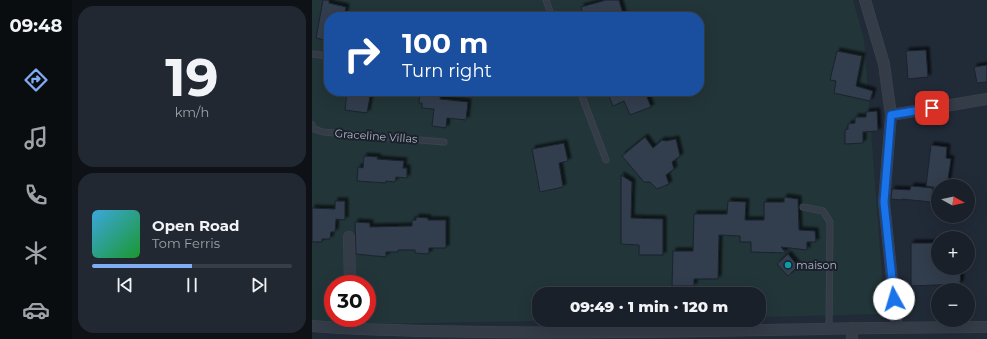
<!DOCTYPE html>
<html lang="en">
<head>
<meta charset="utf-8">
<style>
  body { margin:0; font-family:Montserrat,sans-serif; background:#222831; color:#f1f3f6; height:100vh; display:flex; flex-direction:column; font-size:15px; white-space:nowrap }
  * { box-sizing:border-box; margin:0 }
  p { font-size:13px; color:#9fa3a8 }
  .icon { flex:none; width:22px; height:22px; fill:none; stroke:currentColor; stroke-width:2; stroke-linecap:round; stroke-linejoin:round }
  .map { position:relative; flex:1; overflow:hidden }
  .drawer { display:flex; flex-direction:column; gap:6px; padding:6px; background:#0e1217; width:240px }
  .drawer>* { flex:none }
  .hud { position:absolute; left:12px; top:12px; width:380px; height:84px; border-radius:16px; box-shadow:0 4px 16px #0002,0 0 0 1px #373e46; background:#1a4fa0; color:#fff; overflow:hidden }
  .needle { width:26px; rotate:98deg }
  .controls { position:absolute; left:619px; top:179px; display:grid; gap:8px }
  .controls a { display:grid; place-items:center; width:44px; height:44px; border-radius:50%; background:#192029; box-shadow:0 4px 16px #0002,0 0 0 1px #373e46; font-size:20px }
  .speed { position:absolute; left:12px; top:275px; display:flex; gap:8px; font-size:20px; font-weight:700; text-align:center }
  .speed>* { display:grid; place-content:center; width:52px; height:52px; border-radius:50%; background:#192029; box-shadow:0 4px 16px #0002,0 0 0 1px #373e46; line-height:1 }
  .speed .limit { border:6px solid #d22; background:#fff; color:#111 }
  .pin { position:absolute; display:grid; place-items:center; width:34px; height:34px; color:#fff; margin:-17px; border-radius:8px; box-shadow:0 2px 6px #0006 }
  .me { position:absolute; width:44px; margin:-22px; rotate:354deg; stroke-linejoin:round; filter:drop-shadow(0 0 3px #0008) }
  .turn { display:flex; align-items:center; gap:14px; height:84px; padding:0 12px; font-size:18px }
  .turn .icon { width:52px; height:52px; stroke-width:2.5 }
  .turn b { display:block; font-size:28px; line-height:34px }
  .drawer .tile { flex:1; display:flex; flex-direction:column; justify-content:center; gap:6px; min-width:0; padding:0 14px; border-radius:16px; background:#222831 }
  .drawer .dial { align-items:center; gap:0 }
  .dial b { font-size:52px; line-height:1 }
  .song { display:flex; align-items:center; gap:12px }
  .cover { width:48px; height:48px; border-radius:6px; background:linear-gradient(135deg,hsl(200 70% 55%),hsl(130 70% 35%)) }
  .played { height:4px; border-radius:2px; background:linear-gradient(90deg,#82abf5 50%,#373e46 50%) }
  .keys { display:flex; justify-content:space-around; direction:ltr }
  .trip { position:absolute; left:220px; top:287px; width:234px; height:40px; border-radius:16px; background:#192029; box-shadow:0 4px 16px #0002,0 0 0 1px #373e46; font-weight:800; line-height:40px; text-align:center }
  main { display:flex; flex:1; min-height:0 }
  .tab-bar { display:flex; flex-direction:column; width:72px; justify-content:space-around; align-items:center; background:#0a0d10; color:#9fa3a8 }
  .tab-bar .icon { width:28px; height:28px }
  .tab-bar .current { color:#82abf5 }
  .tab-bar b { font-size:18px; color:#f1f3f6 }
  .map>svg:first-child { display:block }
  .green { fill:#223538; fill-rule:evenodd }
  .building { fill:#333d4e; stroke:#1b232e; filter:url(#shadow) }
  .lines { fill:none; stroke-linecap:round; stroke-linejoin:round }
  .service-casing { stroke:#3d4551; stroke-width:7 }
  .minor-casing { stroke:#3d4551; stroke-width:12 }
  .service { stroke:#343c48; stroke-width:5.5 }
  .minor { stroke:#343c48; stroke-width:11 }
  .route-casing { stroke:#114b97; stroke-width:10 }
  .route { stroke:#1a73e8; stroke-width:7 }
  .culture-dot { fill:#0f9aa8; stroke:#1a212c; stroke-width:1.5 }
  .labels { text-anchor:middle; stroke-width:4; stroke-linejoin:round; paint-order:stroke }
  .street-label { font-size:11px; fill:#aeb6c4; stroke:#1a212c }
  .poi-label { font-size:11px; fill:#aeb6c4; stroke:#1a212c; text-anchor:start }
</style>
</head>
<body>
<main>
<nav class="tab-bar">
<b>09:48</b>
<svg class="icon current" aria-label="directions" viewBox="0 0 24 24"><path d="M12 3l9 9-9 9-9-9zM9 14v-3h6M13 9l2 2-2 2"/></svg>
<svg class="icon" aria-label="music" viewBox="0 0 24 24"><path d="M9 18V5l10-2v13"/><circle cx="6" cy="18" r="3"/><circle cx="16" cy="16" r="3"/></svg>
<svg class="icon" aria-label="phone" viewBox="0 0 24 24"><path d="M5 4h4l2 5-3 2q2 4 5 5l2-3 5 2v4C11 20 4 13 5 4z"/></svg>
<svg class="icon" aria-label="climate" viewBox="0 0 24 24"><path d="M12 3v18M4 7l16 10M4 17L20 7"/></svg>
<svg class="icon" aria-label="car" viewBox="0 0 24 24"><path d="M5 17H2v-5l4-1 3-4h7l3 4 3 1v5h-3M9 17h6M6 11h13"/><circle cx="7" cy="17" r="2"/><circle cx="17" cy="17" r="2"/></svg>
</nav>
<section class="drawer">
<div class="tile dial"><b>19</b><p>km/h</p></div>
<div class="tile">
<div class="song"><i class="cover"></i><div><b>Open Road</b><p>Tom Ferris</p></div></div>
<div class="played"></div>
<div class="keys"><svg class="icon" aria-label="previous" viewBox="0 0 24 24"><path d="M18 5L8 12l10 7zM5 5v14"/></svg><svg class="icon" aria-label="pause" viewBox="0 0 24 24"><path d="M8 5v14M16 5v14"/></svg><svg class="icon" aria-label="next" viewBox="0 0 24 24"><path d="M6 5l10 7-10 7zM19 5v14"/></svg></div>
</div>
</section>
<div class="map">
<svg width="675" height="339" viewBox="0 0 675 339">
  <defs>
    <filter id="shadow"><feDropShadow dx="3" dy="-3" stdDeviation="1" flood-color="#0009"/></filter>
  </defs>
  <rect width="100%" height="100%" fill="#212a37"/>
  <!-- green -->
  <path class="green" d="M0,0H541L552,39L573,314L447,317V294H227V320H275L0,325ZM17,17H387V91H17ZM21,284H55V318H21Z"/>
  <!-- building -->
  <g class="building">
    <path d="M11,0H17V3L34,7L32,17H17V41L4,38Z"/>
    <path d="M294,0H307L312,17H272L269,7Z"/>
    <path d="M614,50L616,77L596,79L594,51Z"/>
    <path d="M525,51L550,56L544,86L561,91L558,101L522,93L524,81L518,80Z"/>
    <path d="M675,65V82L665,83L662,67Z"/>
    <path d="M35,91H59L55,113L33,110Z"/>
    <path d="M111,91L129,92L128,99L156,102L154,120L135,118L134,128L120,126L122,109L110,108V103H107L108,92H111Z"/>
    <path d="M295,91H336L333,92L339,107L318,115L312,101L301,106Z"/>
    <path d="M565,111L566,131L551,132V143L533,144V130L536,129V124L543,123V117H554V112Z"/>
    <path d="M333,137L341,148L350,140L354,141L364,139L368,156L360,162L362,169L354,175L357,184L345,189L338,182H332L310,156Z"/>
    <path d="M252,143L256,161L247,163L251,187L228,192L220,149Z"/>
    <path d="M619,145L635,147L634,158L639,159L635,186H626V188L614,186Z"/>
    <path d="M52,156L66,157L65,159L92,161L91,168H95V178L84,177L83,182L74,181V183L45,181L46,167L51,168Z"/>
    <path d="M309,175L320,182L319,218L351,219V255H327V245L309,244Z"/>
    <path d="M599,186L621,188L619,202L590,199V200L579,199L580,189L598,190Z"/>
    <path d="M472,197L486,199L487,230L503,231L504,242H495V250L469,247L474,253L439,252V242H428V236L407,235L406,279H382V286H360L361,251H381L382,214H415L416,201L434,202L433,220H452V202H472Z"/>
    <path d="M23,201H33V220L24,219L23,232H19L18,239H10V242H0V208L23,209Z"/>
    <path d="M104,217L116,218V220H134V248H117V254L103,253V250H86V252H74V257L44,254L43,222L58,223V227L100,226V220H104Z"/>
    <path d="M599,243H626V268H649L648,284L599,286Z"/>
    <path d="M476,254L486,266L476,276L465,264Z"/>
  </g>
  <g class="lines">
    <defs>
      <g id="service">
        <path d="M234,0L240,17"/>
        <path d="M0,54L17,56"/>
        <path d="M268,91L294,160"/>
        <path d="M0,125L2,129L11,132L132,142"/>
        <path d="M491,207L511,211L518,222L517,328"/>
      </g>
      <g id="minor">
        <path d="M553,0L572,64L579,115L572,202L585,327"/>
        <path d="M579,115L675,99"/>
        <path d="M37,237L38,284"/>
        <path d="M0,326C59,331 117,331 176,332C342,335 509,327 675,327"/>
        <path d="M540,328V339"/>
      </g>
    </defs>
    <!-- service casing -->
    <use href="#service" class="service-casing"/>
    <!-- minor casing -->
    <use href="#minor" class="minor-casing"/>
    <!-- service -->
    <use href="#service" class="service"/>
    <!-- minor -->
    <use href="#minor" class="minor"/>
  </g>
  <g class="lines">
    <defs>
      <path id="route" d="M582,299L572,202L579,115L620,108"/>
    </defs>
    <!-- route casing -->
    <use href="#route" class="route-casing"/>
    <!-- route -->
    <use href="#route" class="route"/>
  </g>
  <!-- markers -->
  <circle class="culture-dot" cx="476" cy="265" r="4"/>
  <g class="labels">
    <!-- street labels -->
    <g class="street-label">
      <text transform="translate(64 136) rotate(4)" y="4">Graceline Villas</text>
    </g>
    <!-- poi labels -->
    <g class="poi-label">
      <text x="484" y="269">maison</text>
    </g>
  </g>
</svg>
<div class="controls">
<a><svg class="needle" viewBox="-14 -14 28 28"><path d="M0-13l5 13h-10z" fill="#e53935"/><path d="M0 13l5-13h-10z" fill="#9fa3a8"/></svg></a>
<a>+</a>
<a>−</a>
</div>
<div class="speed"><div class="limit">30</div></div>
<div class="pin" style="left:620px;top:108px;background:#d93025"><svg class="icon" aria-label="arrive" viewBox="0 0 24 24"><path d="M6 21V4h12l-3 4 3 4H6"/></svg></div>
<svg class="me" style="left:582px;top:299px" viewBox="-20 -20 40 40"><circle r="19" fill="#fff"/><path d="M0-13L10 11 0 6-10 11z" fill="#1a73e8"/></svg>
<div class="trip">09:49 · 1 min · 120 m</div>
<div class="hud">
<div class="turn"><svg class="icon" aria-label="right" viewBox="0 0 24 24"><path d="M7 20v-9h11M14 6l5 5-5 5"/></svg><div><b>100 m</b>Turn right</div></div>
</div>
</div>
</main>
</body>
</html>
